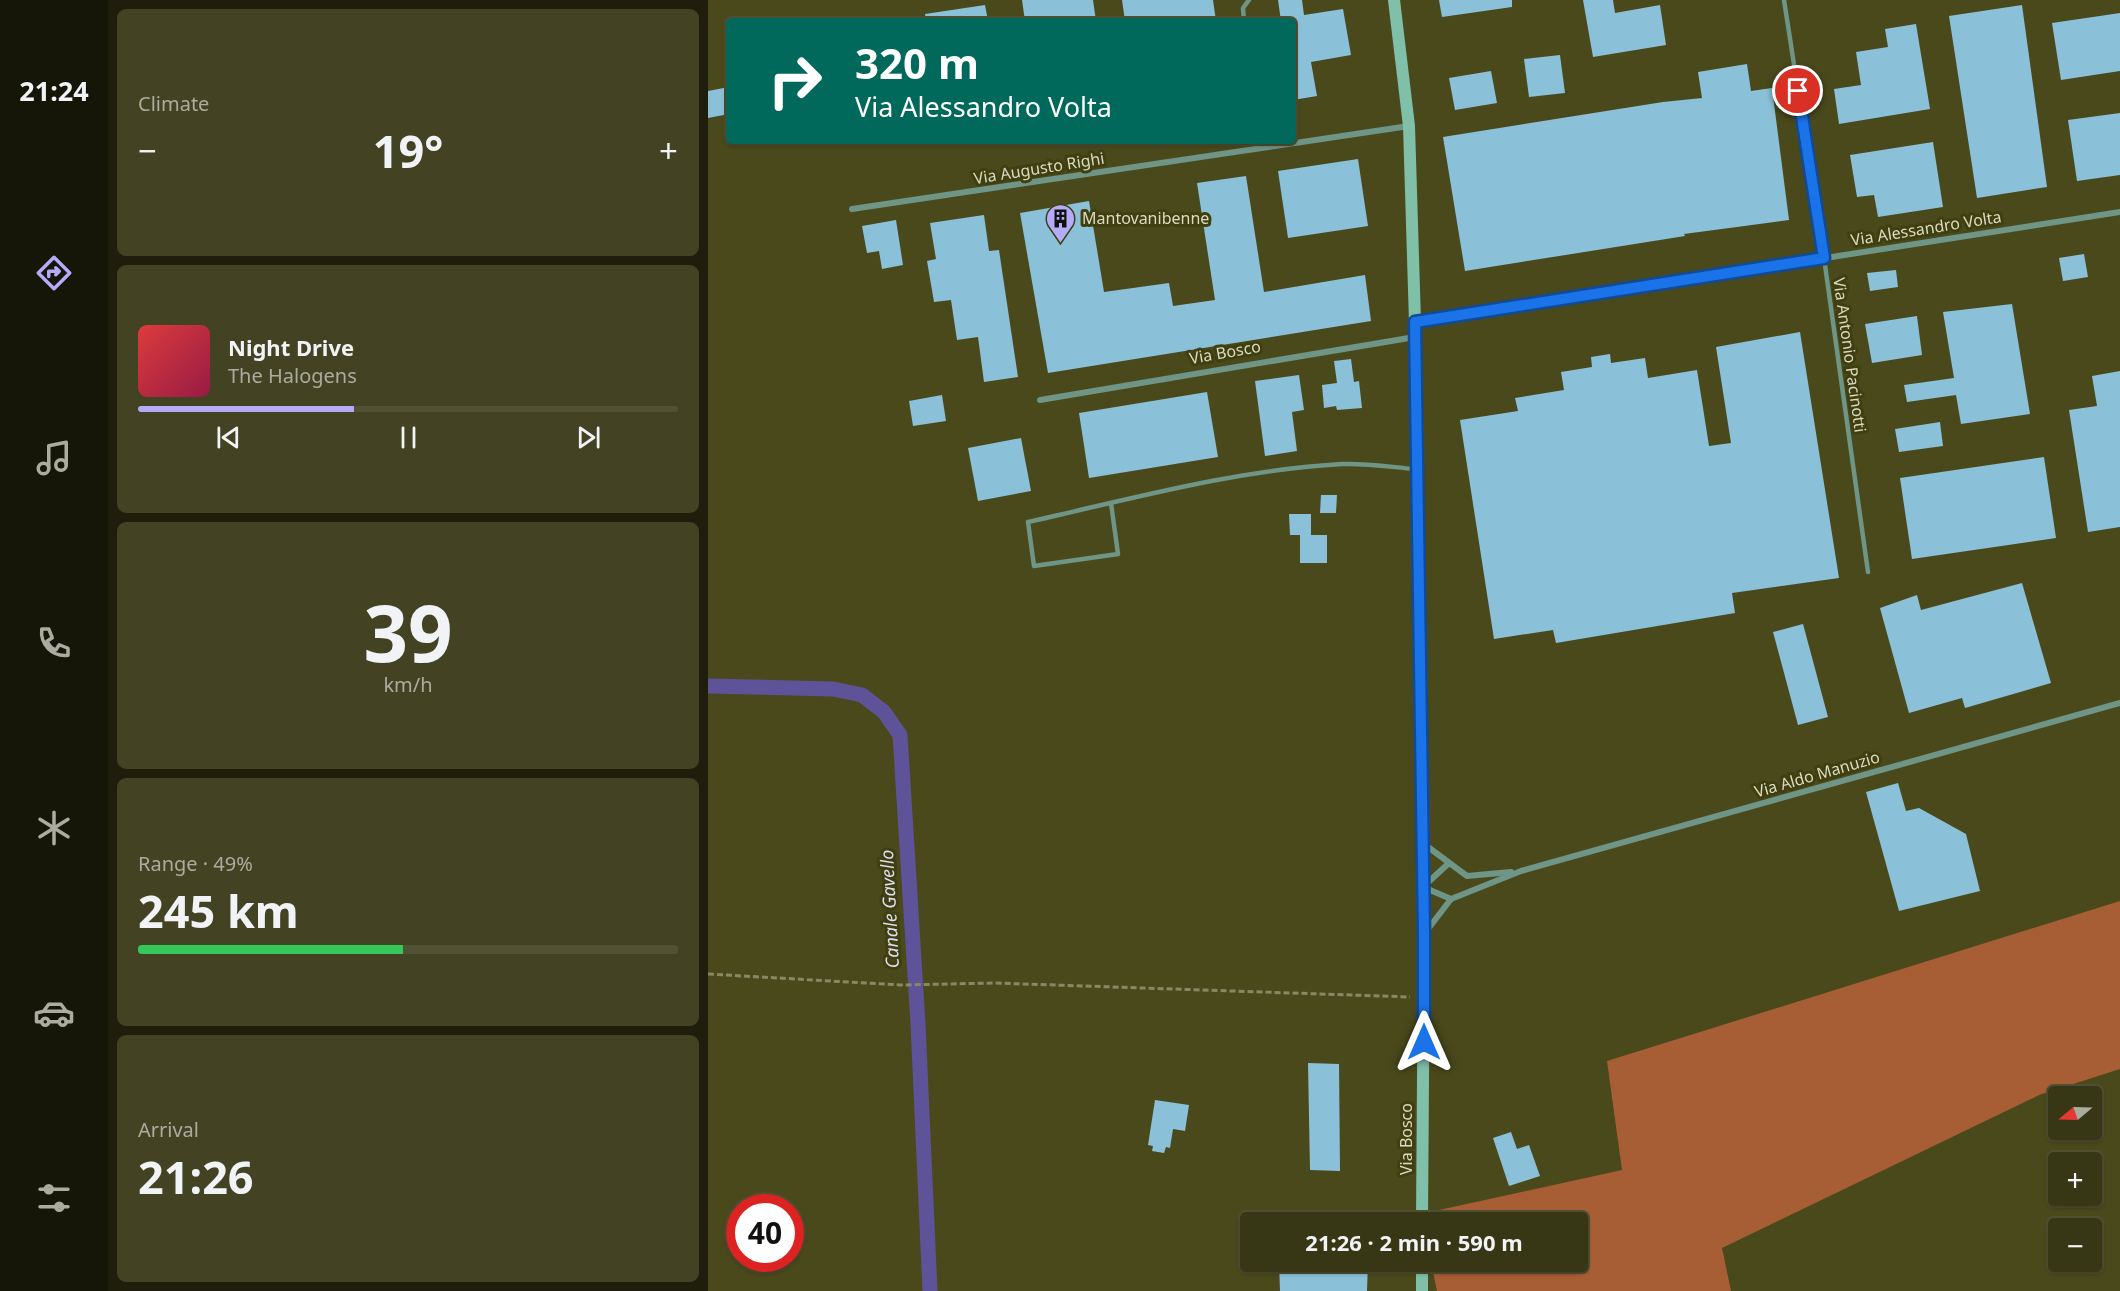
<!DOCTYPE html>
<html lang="en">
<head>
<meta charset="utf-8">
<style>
  body { margin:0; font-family:"Noto Sans",sans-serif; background:#434222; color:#f1f3f6; height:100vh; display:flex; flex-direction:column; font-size:22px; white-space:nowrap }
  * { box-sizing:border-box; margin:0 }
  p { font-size:20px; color:#abaca0 }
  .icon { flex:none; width:33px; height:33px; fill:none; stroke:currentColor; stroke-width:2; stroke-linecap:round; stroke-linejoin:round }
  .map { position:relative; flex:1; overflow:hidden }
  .panel { display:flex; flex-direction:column; gap:9px; padding:9px; background:#1f1e0c; width:600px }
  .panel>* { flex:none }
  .hud { position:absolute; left:18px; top:18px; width:570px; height:126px; border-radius:6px; box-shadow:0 2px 4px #0004,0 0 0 2px #525134; background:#00695c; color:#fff; overflow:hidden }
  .needle { width:39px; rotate:251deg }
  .controls { position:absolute; left:1340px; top:1086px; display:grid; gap:12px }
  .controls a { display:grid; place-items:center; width:54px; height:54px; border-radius:6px; background:#383715; box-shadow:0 2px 4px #0004,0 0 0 2px #525134; font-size:30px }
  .speed { position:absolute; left:18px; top:1194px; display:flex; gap:12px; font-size:30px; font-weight:700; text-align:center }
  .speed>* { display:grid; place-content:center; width:78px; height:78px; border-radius:50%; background:#383715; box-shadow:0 2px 4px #0004,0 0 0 2px #525134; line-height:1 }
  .speed .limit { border:9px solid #d22; background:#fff; color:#111 }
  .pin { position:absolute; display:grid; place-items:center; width:51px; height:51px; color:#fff; margin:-26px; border:3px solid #fff; border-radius:50%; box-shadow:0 2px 6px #0007 }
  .me { position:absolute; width:66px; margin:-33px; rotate:0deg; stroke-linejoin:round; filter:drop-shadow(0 0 4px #0008) }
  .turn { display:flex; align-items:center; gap:21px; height:126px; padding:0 30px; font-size:27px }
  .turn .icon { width:78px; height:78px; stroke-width:2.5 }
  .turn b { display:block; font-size:42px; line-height:51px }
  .big { font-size:45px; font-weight:700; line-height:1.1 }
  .panel .tile { flex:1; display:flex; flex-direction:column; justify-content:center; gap:9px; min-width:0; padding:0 21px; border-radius:9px; background:#434222 }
  .panel .dial { align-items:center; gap:0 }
  .dial b { font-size:78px; line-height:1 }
  .song { display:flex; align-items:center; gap:18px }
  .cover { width:72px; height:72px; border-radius:9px; background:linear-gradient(135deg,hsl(0 70% 55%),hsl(340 70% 35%)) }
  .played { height:6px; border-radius:3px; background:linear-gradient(90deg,#b4acf9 40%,#525134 40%) }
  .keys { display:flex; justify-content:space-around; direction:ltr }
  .heat { display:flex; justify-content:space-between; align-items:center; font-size:33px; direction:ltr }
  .charge { height:9px; border-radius:4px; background:linear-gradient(90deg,#34c759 49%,#525134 0) }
  .trip { position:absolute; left:532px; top:1212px; width:348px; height:60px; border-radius:6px; background:#383715; box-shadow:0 2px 4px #0004,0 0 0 2px #525134; font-weight:700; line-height:60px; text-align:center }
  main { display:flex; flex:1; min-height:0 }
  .dock { display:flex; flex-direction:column; width:108px; justify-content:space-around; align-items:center; background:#161608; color:#abaca0 }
  .dock .icon { width:42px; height:42px }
  .dock .current { color:#b4acf9 }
  .dock b { font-size:27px; color:#f1f3f6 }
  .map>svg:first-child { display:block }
  .forest { fill:#a75e35 }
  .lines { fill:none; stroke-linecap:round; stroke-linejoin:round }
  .canal { stroke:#5e5399; stroke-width:15 }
  .building { fill:#8bc0d9 }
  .path { stroke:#898865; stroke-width:3; stroke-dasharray:6 3; stroke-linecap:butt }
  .lane { stroke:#6e9586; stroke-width:4.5 }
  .street { stroke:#6e9586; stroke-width:6 }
  .secondary { stroke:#80c0a8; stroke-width:12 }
  .route-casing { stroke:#114b97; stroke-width:15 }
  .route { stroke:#1a73e8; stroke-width:10 }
  .labels { text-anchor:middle; stroke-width:6; stroke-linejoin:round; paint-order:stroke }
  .street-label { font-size:16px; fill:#dbdbc3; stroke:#3f3f10 }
  .poi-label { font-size:16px; fill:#dbdbc3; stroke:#3f3f10; text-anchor:start }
  .water-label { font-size:18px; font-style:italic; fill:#dfdef2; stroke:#3f3f10 }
</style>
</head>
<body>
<main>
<nav class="dock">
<b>21:24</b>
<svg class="icon current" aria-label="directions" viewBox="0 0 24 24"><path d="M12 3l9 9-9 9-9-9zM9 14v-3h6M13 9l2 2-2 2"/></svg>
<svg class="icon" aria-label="music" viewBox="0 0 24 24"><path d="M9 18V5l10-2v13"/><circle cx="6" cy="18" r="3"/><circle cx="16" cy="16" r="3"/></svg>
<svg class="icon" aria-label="phone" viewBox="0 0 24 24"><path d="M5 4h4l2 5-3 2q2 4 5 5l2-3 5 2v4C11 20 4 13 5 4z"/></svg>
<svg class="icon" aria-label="climate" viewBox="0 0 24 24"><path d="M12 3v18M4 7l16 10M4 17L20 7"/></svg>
<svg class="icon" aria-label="car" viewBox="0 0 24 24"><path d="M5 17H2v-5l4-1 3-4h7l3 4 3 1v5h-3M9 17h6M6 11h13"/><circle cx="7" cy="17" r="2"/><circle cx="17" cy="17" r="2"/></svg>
<svg class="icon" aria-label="filters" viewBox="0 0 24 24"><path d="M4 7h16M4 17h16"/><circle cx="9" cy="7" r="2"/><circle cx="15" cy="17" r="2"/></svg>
</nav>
<section class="panel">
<div class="tile"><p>Climate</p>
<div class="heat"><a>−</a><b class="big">19°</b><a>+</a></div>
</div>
<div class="tile">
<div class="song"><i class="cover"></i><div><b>Night Drive</b><p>The Halogens</p></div></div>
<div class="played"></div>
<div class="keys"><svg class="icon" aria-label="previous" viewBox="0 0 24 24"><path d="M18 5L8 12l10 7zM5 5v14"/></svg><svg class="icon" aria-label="pause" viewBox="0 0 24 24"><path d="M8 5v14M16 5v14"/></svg><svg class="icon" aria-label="next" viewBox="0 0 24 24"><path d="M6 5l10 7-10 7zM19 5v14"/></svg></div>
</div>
<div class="tile dial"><b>39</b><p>km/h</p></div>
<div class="tile"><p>Range · 49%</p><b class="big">245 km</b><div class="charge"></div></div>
<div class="tile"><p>Arrival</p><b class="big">21:26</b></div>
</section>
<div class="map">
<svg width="1412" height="1291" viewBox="0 0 1412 1291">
  <rect width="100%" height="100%" fill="#4a491c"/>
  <!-- forest -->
  <path class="forest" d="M1412,901V1069L1331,1095L1014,1248L1023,1291H729L723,1262H870V1222H715L713,1214L914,1170L899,1061Z"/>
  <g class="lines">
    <!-- canal -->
    <path class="canal" d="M0,686L125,689L154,695L176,712L192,735L210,1024L222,1291"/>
  </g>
  <!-- building -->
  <g class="building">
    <path d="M314,0H385L388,21H317Z"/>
    <path d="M414,0H505L508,21H417Z"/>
    <path d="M570,0H594L596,15L635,9L643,55L603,62L609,96L585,100V21H573Z"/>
    <path d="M731,0H804V7L734,17Z"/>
    <path d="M875,0H905L907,13L952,5L958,45L885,57Z"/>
    <path d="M277,5L280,21H218L217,14Z"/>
    <path d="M1314,5L1339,187L1269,198L1241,16Z"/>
    <path d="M1412,13V71L1353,80L1344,23Z"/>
    <path d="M1208,24L1222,109L1131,124L1126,89L1153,85L1148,52L1180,47L1177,29Z"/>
    <path d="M852,55L857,93L821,97L816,59Z"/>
    <path d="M1039,64L1043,91L1064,88L1081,220L976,234L977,236L757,271L735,137L955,102L994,98L990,72Z"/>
    <path d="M783,71L789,103L747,110L741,78Z"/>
    <path d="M21,87V114L0,118V91Z"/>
    <path d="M1412,113V175L1369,181L1360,120Z"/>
    <path d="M1225,142L1235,207L1170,217L1166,195L1149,197L1142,155Z"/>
    <path d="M650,159L660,226L580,238L570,171Z"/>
    <path d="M538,176L556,292L657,275L663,321L340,373L312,213L381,201L396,292L461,283L465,306L507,300L489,183Z"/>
    <path d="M276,215L281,251L291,250L310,377L276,382L270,337L249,340L243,300L226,302L219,261L228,259L222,223Z"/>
    <path d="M188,220L195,265L174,269L171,251L159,253L154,226Z"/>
    <path d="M1376,254L1380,277L1355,281L1351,258Z"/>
    <path d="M1188,270L1190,287L1162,291L1159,273Z"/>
    <path d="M1304,304L1322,414L1253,424L1248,395L1199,402L1196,385L1246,378L1235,312Z"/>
    <path d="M1209,316L1214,355L1164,363L1157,324Z"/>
    <path d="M1092,332L1131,578L1024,593L1027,613L848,643L845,630L786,639L752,420L810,411L807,398L856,390L853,372L884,367L883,357L902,354L903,363L937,358L940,378L989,370L1001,446L1023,443L1008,347Z"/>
    <path d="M643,359L646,382L651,381L654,408L629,410L628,406L616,408L614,385L629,383L626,361Z"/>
    <path d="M1412,371V527L1380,532L1361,410L1389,406L1384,376Z"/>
    <path d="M591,375L596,410L584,412L589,451L557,456L547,381Z"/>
    <path d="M499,392L510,457L381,478L371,413Z"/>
    <path d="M234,395L238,421L205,426L201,401Z"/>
    <path d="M1232,422L1235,446L1191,452L1187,429Z"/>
    <path d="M313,438L323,491L270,501L260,448Z"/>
    <path d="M1336,457L1348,538L1204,559L1192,478Z"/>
    <path d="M613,495H629L628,513H612Z"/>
    <path d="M581,514H603V535H595H619V563H592V535H582Z"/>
    <path d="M1314,583L1343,683L1257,708L1254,698L1201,713L1172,608L1209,595L1213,610Z"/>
    <path d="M1095,624L1120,717L1090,725L1065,632Z"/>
    <path d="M1190,783L1198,811L1211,808L1258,834L1272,891L1191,911L1158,792Z"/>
    <path d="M600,1063L631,1064L632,1171L602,1170Z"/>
    <path d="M447,1100L481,1105L477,1131L465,1129L462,1148L458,1147L456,1153L444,1151L445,1146L440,1145Z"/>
    <path d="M803,1132L809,1149L821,1145L832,1176L801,1186L785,1138Z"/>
    <path d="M571,1262H660L659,1291H572Z"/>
  </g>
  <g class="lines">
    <!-- path -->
    <path class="path" d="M0,974L193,985L287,983L702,997"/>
    <!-- lane -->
    <g class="lane">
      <path d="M1076,0L1116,258L1160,572"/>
      <path d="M536,21L535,8L541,0"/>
      <path d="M403,503L410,554L326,566L320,522C423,499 527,470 634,464C657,463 683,467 706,469"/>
    </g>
    <!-- street -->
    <g class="street">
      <path d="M144,209L701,126"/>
      <path d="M707,322L1412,212"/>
      <path d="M332,400L707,337"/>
      <path d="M716,844L759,876L803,872"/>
      <path d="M741,863L715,887L743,899"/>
      <path d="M717,933L743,899L813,871L1412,703"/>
    </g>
    <!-- secondary -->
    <g class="secondary">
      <path d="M686,0L701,126L707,322L716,935L714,1222"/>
      <path d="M714,1291V1262"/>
    </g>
  </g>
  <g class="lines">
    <defs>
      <path id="route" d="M716,1042V934L707,322L1116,258L1090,91"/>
    </defs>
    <!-- route casing -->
    <use href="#route" class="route-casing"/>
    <!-- route -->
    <use href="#route" class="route"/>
  </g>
  <!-- icons -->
  <defs>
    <symbol id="building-pin" viewBox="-11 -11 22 30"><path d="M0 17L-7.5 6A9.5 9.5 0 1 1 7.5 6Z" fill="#b4acf9" stroke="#3f3f10"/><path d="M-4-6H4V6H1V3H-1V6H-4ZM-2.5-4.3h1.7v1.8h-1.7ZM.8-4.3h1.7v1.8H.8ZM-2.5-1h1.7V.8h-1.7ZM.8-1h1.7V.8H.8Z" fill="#111"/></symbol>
  </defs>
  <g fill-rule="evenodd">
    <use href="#building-pin" x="336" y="202" width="33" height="45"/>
  </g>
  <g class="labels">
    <!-- street labels -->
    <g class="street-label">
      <text transform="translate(331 168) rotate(-9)" y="6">Via Augusto Righi</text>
      <text transform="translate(1218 228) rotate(-9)" y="6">Via Alessandro Volta</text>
      <text transform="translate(517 352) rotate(-10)" y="6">Via Bosco</text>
      <text transform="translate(1142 355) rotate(82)" y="6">Via Antonio Pacinotti</text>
      <text transform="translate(1109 774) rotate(-16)" y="6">Via Aldo Manuzio</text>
      <text transform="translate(698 1139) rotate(-90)" y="6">Via Bosco</text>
    </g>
    <!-- poi labels -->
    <g class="poi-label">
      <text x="374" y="224">Mantovanibenne</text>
    </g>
    <!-- water labels -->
    <g class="water-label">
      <text transform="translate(182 909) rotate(-93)" y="6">Canale Gavello</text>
    </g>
  </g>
</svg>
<div class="controls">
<a><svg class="needle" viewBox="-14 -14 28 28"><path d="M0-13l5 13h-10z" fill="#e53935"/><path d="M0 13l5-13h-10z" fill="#abaca0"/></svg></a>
<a>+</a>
<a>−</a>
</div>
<div class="speed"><div class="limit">40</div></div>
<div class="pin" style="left:1090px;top:91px;background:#d93025"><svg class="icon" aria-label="arrive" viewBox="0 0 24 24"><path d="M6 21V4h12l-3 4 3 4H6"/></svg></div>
<svg class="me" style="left:716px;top:1042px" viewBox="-20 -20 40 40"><path d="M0-17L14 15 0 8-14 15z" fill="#1a73e8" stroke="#fff" stroke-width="4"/></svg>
<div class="trip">21:26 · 2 min · 590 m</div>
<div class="hud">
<div class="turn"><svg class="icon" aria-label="right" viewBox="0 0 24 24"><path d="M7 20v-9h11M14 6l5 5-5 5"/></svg><div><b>320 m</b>Via Alessandro Volta</div></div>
</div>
</div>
</main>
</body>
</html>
